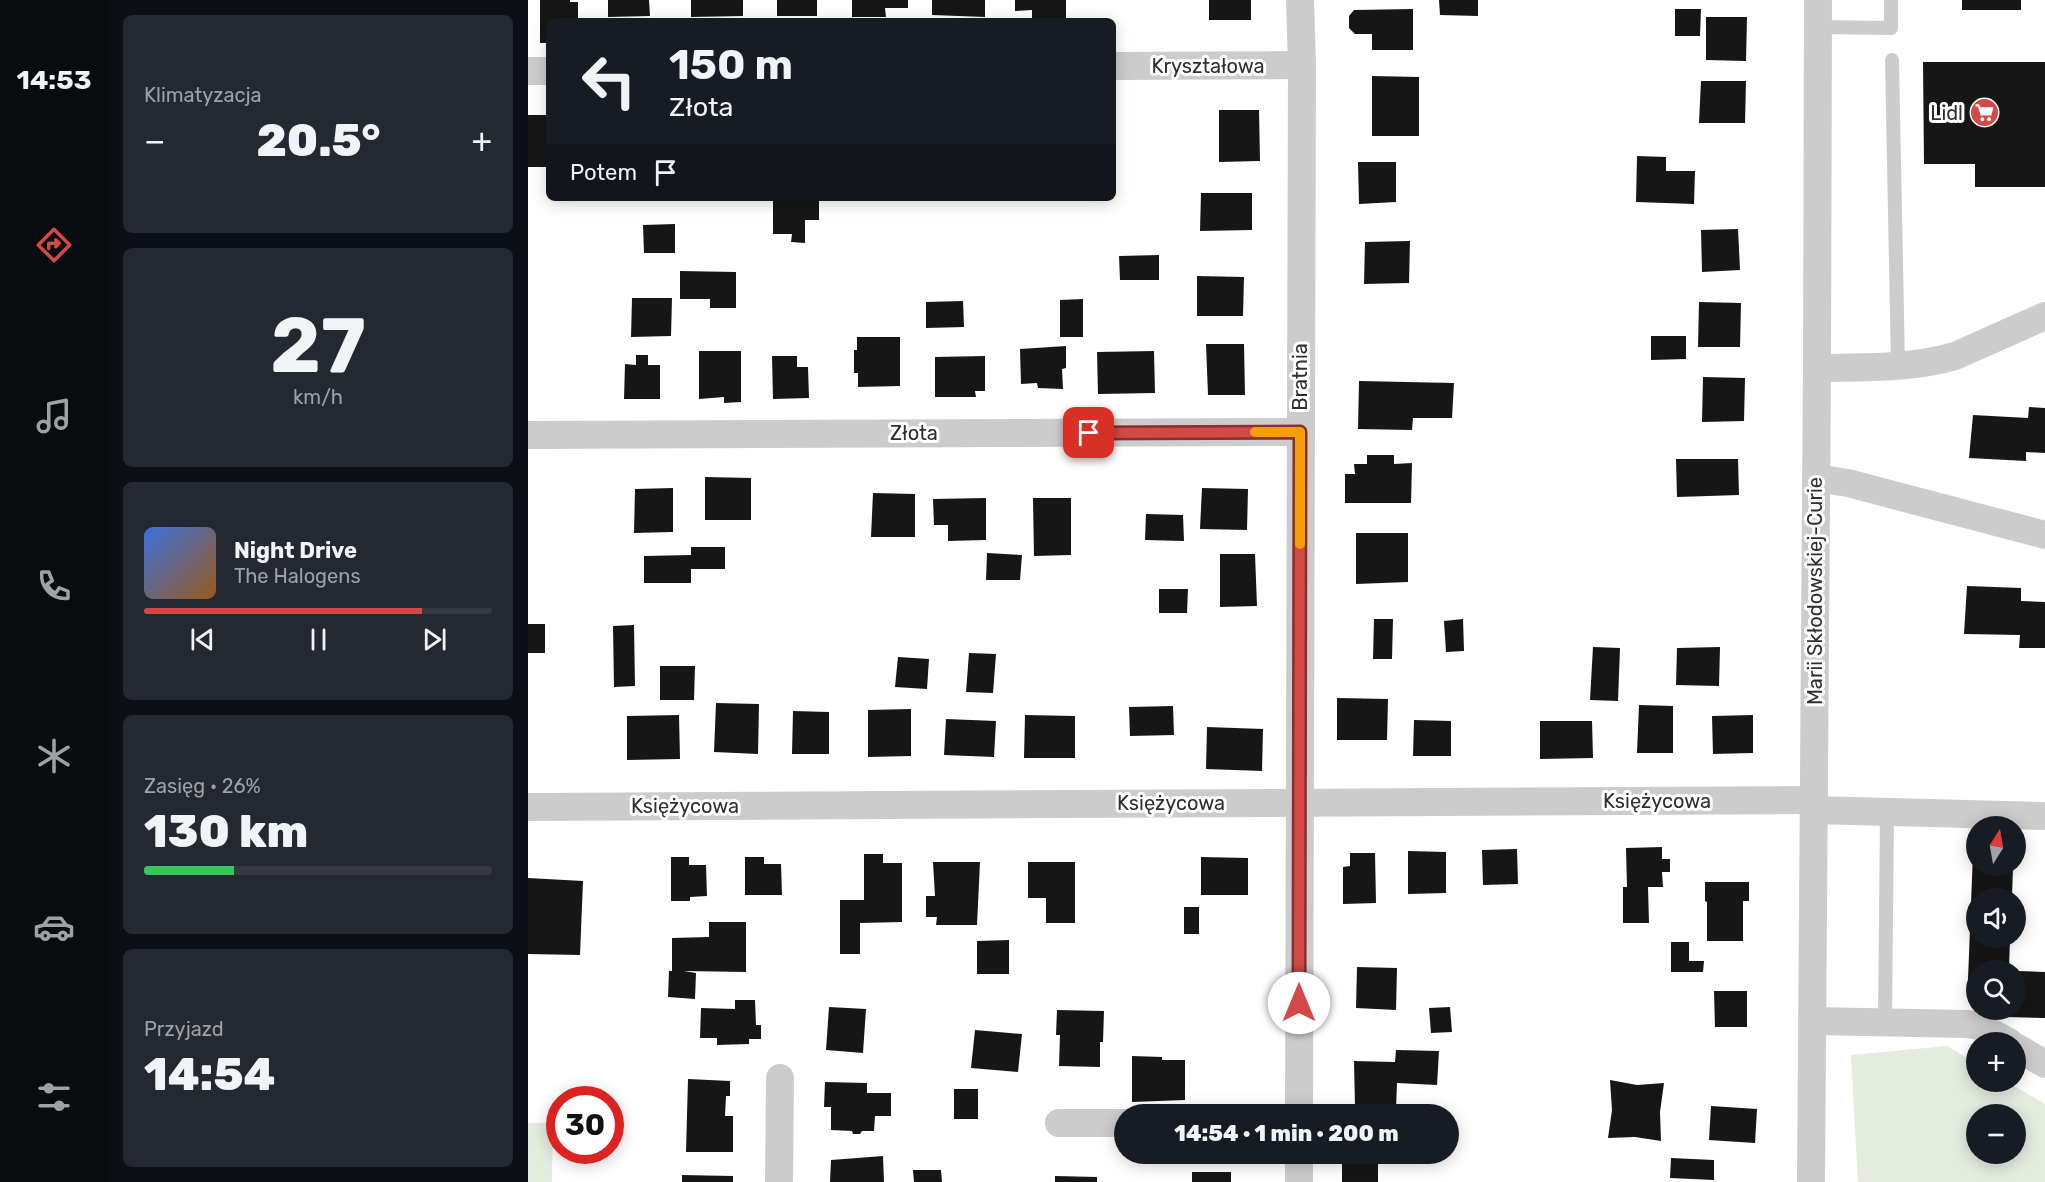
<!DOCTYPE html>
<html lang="pl">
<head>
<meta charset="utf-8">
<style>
  body { margin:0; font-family:Rubik,sans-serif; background:#242831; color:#f1f3f6; height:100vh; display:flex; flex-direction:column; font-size:22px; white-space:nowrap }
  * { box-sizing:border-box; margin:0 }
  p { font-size:20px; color:#9ea1a6 }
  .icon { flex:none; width:33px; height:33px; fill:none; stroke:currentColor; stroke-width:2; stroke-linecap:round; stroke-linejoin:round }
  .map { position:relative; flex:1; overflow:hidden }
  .details { display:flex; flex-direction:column; gap:15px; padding:15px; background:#0d0f14; width:420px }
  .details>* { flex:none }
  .top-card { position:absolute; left:18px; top:18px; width:570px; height:183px; border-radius:9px; box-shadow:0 3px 15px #0003; background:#171b24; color:#f1f3f6; overflow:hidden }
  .needle { width:39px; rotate:11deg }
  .fabs { position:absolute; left:1438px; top:816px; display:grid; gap:12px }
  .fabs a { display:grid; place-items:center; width:60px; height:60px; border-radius:50%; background:#171b24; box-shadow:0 3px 15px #0003; font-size:30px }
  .speed { position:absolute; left:18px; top:1086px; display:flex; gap:12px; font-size:30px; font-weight:700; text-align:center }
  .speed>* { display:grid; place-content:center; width:78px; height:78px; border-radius:50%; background:#171b24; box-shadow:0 3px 15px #0003; line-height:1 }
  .speed .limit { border:9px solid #d22; background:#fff; color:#111 }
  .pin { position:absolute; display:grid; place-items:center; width:51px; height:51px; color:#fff; margin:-26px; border-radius:12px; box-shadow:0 3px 9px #0006 }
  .me { position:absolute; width:66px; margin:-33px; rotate:0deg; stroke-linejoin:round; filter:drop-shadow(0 0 4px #0008) }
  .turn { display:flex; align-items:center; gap:21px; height:126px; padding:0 24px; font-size:27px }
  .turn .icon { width:78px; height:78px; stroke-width:2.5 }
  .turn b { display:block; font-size:42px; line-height:51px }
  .then { display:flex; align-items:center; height:57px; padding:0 24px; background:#0003; gap:12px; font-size:22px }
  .big { font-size:45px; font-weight:800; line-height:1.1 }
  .details .widget { flex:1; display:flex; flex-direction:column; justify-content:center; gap:9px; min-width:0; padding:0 21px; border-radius:9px; background:#242831 }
  .details .dial { align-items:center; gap:0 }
  .dial b { font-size:78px; line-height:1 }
  .song { display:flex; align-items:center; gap:18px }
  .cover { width:72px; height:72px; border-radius:9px; background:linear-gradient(135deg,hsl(220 70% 55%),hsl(30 70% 35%)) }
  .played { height:6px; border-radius:3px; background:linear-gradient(90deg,#d34945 80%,#363941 80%) }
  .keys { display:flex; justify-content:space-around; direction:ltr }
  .heat { display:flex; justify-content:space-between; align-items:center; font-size:33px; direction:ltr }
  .charge { height:9px; border-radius:4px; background:linear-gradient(90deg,#34c759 26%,#363941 0) }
  .trip { position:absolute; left:586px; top:1104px; width:345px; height:60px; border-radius:30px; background:#171b24; box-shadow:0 3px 15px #0003; font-weight:800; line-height:60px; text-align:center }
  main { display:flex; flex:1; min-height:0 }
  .menu { display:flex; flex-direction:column; width:108px; justify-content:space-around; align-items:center; background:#090b0e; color:#9ea1a6 }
  .menu .icon { width:42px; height:42px }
  .menu .active { color:#d34945 }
  .menu b { font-size:27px; color:#f1f3f6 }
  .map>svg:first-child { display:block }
  .green { fill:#e4ebdf; fill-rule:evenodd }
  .building { fill:#161616 }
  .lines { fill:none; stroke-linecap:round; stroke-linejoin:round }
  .service { stroke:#ccc; stroke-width:14 }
  .minor { stroke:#ccc; stroke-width:28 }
  .route-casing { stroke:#892f2d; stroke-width:15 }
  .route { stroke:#d34945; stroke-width:10 }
  .slow { stroke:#f59e0b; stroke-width:10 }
  .labels { text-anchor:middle; stroke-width:6; stroke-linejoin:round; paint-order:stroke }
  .street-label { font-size:20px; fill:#2f2f2f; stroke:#fff }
  .poi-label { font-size:20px; fill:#2f2f2f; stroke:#fff; text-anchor:end }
</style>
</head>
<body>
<main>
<nav class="menu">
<b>14:53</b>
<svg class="icon active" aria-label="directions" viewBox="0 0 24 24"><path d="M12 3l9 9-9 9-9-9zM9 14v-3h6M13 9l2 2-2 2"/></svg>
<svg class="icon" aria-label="music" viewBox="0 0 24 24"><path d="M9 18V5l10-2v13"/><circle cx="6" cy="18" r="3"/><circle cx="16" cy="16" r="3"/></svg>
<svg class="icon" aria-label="phone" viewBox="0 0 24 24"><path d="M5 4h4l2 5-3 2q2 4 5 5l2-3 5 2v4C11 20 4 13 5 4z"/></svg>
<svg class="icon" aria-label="climate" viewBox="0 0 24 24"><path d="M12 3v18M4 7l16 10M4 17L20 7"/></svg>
<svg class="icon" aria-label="car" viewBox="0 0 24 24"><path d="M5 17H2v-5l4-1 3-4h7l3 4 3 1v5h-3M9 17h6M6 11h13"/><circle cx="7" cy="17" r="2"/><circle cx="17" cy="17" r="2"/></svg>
<svg class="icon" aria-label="filters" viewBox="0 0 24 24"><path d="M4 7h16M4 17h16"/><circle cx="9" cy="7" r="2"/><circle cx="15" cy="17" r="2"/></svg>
</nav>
<section class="details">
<div class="widget"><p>Klimatyzacja</p>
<div class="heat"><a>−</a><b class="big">20.5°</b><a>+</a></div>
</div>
<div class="widget dial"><b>27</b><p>km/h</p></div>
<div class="widget">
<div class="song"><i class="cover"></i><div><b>Night Drive</b><p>The Halogens</p></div></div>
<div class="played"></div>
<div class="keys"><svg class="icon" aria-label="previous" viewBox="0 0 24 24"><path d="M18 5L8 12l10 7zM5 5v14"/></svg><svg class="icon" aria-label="pause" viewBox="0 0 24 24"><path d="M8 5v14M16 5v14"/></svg><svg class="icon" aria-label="next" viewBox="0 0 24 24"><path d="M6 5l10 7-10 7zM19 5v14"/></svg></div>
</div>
<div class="widget"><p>Zasięg · 26%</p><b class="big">130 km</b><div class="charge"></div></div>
<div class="widget"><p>Przyjazd</p><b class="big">14:54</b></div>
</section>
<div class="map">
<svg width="1517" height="1182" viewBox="0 0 1517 1182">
  <rect width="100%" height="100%" fill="#fff"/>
  <!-- green -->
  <g class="green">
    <path d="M1419,1046L1449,1064V1082H1479L1517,1104V1182H1330L1323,1055ZM1449,1114H1488V1154H1449Z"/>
    <path d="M0,1123H25L24,1182H0Z"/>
  </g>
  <!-- building -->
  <g class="building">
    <path d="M12,0H42V2H50V21H21V43H12Z"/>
    <path d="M80,0H121L122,16L80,17Z"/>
    <path d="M163,0H215V16L163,17Z"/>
    <rect x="249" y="0" width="40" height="16"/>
    <path d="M324,0H380V8H357L358,17H324Z"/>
    <path d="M404,0H457V17L404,15Z"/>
    <path d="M487,0H538V21H504V10L487,11Z"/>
    <rect x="681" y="0" width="42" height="20"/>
    <path d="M911,0H950V16L912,15Z"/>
    <rect x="1434" y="0" width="59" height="10"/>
    <path d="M885,9V50H844V34H827L821,28V16L826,10Z"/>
    <path d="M1147,9H1173L1172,36H1147Z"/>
    <path d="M1178,17H1219L1218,61L1178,60Z"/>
    <path d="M1395,62H1517V187H1447V164H1396Z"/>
    <path d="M844,76L891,77V136H844Z"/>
    <path d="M1173,81H1218L1217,123H1171Z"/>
    <path d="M691,110H731L732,161L691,162Z"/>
    <rect x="0" y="115" width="21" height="52"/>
    <path d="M1109,156L1138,157V171H1167L1166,204L1108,202Z"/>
    <path d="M830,162H868V202L831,204Z"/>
    <path d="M673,193H724V230L672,231Z"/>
    <path d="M245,198H291V220H277V243L263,242L264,234H245Z"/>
    <path d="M147,224V253H116L115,225Z"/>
    <path d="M1210,229L1212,270L1174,272L1173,230Z"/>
    <path d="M882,241L881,283L836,284L837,242Z"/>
    <path d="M631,255V280H592L591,256Z"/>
    <path d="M152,271L208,272V308H182V299H152Z"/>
    <path d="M669,276L716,277L715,316H669Z"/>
    <path d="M104,298H144L143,336L103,337Z"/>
    <path d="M555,299V337H532V300Z"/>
    <path d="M435,301L436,327L398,328V302Z"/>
    <path d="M1171,302L1213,303L1212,347H1170Z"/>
    <path d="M1123,336H1158V359L1123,360Z"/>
    <path d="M329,337H372V386L330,387V373H326V350H329Z"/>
    <path d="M678,344H716L717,395H680Z"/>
    <path d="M538,346V368L534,369L535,389L510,388L509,383L493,384L492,349Z"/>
    <path d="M171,351H213V402L196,403V397L171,399Z"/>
    <path d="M626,351L627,393L570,394L569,352Z"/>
    <path d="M108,355H120V365H132V399H96L97,364L108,365Z"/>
    <path d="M244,356H269V367H280L281,398L245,399Z"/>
    <path d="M457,356V391H447L448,397H407V357Z"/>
    <path d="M1175,377L1217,378L1216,421L1174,422Z"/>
    <path d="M831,381L926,383L924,418H885L884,430L830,429Z"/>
    <path d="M1501,407L1517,408V453L1498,452V461L1441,458L1445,415L1500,418Z"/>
    <path d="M839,455H866V464L884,463L883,503H817V474H827L826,464H839Z"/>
    <path d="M1148,459H1210L1211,495L1149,497Z"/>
    <path d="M177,477L223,478V520H177Z"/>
    <path d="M145,488V532L106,533L107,489Z"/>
    <path d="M674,488L720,489L719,530L672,529Z"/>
    <path d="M345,493L387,494V537H343Z"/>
    <path d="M458,498V540L420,541V525H406L405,499Z"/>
    <path d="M505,498H543V555L506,556Z"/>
    <path d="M618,514L655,515L656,541L617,540Z"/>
    <path d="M828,533H880V582L828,584Z"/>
    <path d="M163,547H197V569H163V583H116V556L163,555Z"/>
    <path d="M459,553L494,555L492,580H458Z"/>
    <path d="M692,554H727L729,606L692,607Z"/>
    <path d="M1439,586L1493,588V601L1517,602V648H1491L1492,635L1436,634Z"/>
    <path d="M631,589H660L659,613H631Z"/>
    <path d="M846,619H865L864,659H845Z"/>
    <path d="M935,619L936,651L918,652L916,621Z"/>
    <rect x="0" y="624" width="17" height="29"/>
    <path d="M106,625L107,686L86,687L85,626Z"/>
    <path d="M1065,647L1092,648L1090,701L1062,700Z"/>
    <path d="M1192,647L1191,686L1148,685L1149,648Z"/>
    <path d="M441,653L468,654L465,693L438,692Z"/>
    <path d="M370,657L401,659L399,689L367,687Z"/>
    <path d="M132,666H167L166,700H132Z"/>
    <path d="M809,698L860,699L859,740H809Z"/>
    <path d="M188,703L231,704L230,754L186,752Z"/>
    <path d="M1111,705L1145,706V753H1109Z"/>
    <path d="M645,706L646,735L602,736L601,707Z"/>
    <path d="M383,709V756L340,757V710Z"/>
    <path d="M265,711L301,712V754H264Z"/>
    <path d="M151,715L152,759L99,760V716Z"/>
    <path d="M497,715L547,716V758H496Z"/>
    <path d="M1225,715V753L1185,754L1184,716Z"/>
    <path d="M418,719L468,721L466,757L416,755Z"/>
    <path d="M886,720L923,721V756H885Z"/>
    <path d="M1012,721H1064L1065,758L1012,759Z"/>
    <path d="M679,727L735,729L734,771L678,769Z"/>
    <path d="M1134,847V859H1142V872H1134L1135,887H1120L1121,923H1095V887H1099L1098,848Z"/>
    <path d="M989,849L990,884L955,885L954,850Z"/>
    <path d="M880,851L918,852V893L880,894Z"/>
    <path d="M822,853H847L848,903L815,904V867L822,866Z"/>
    <path d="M1445,853H1449V866H1485L1484,898H1449V938H1482L1481,970H1449V979H1440Z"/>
    <path d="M336,854H355V863H374V922L332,923V954H312V900H336Z"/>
    <path d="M143,857H161V865H178L179,896L162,897V901H143Z"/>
    <path d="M217,857H236V864H253L254,895H217Z"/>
    <path d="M673,857L720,858V895H673Z"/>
    <path d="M405,862H452L449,925H408L409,917H398V896H407Z"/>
    <path d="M500,862H547V923H518V898H500Z"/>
    <path d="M0,878L55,881L52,955L0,954Z"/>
    <path d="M1177,882H1221V901H1215V941H1179V902L1177,901Z"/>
    <rect x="656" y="907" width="15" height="27"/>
    <path d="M181,922H218V972L156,971L168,973L167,999L140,997L141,971H144V938L181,937Z"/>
    <path d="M481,940V974H449V941Z"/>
    <path d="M1143,942H1161V961H1176L1175,972H1143Z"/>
    <path d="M829,967L869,968L868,1010L828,1008Z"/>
    <path d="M1488,971L1517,972V1018L1479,1017V1010H1488Z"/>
    <path d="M1186,991H1219V1027H1187Z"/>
    <path d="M207,1000H227L228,1025H233V1039H221V1044L189,1045V1038H172L173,1008L207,1009Z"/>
    <path d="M301,1007L338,1009L335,1053L298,1050Z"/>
    <path d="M922,1007L924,1032L903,1033L901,1008Z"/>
    <path d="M529,1010L576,1011L575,1042H572V1067L531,1066L532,1035H528Z"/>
    <path d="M447,1030L494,1034L490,1072L443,1068Z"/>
    <path d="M868,1050L911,1051L909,1085L869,1083L868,1109L827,1107L826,1061L867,1062Z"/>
    <path d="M604,1056L634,1057V1060H657V1100L604,1102Z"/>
    <path d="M160,1079L202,1081V1096H198L197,1116H205V1152H158Z"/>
    <path d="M1082,1080L1109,1085L1136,1083L1132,1112L1133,1141L1107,1137L1080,1138L1084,1110Z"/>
    <path d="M297,1082L339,1083V1093H363V1116H347L346,1131H334L332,1134H325L324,1131L303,1130V1107H296Z"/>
    <rect x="426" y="1089" width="24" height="30"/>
    <path d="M1183,1106L1229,1109L1227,1143L1181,1140Z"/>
    <path d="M825,1154H850V1182H814V1158H825Z"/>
    <path d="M882,1154H916L915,1159L882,1158Z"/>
    <path d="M355,1156L356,1182H302L303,1160Z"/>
    <path d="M1143,1158L1186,1160V1180L1142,1178Z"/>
    <path d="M385,1170H413L414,1182H386Z"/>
    <rect x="664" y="1172" width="39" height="10"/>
    <path d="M154,1175L205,1176V1182H154Z"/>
    <path d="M527,1176L569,1177V1182H527Z"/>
  </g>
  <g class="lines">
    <!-- service -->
    <g class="service">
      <path d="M1290,27L1363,28V0"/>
      <path d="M1364,60L1370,365"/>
      <path d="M1357,1022L1359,811"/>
    </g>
    <!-- minor -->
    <g class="minor">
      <path d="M585,66L774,65"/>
      <path d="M0,71H21"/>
      <path d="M1289,368C1335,367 1383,369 1427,356L1517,316"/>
      <path d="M0,435L772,432"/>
      <path d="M1288,478L1320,483L1517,535"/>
      <path d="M0,807L1286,800"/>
      <path d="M1286,810L1517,816"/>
      <path d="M1284,1021L1440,1024L1451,1026L1481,1042"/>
      <path d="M1488,1047L1517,1064"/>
      <path d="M771,1114L774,65L772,0"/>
      <path d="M531,1123H597"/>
      <path d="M251,1182L252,1078"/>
      <path d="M771,1182V1154"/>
      <path d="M1283,1182L1289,368L1290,0"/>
    </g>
  </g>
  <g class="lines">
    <defs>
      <path id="route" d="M561,433L772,432L771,1003"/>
    </defs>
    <!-- route casing -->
    <use href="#route" class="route-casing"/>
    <!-- route -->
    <use href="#route" class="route"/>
    <!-- slow -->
    <path class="slow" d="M727,432H772V544"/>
  </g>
  <!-- icons -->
  <defs>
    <symbol id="supermarket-disc" viewBox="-11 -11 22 22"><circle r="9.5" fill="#d34945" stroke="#fff"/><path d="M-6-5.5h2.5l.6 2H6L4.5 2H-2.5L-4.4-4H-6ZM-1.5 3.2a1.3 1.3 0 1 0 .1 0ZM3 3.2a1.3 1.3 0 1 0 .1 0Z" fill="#fff"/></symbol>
  </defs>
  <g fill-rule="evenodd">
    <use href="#supermarket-disc" x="1440" y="96" width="33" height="33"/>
  </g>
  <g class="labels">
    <!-- street labels -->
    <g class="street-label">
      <text x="680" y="73">Kryształowa</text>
      <text transform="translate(772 377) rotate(-90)" y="7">Bratnia</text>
      <text x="386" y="440">Złota</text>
      <text transform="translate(1287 591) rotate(-90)" y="7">Marii Skłodowskiej-Curie</text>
      <text x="1129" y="808">Księżycowa</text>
      <text x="643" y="810">Księżycowa</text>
      <text x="157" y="813">Księżycowa</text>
    </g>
    <!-- poi labels -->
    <g class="poi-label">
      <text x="1435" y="120">Lidl</text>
    </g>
  </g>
</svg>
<div class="fabs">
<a><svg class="needle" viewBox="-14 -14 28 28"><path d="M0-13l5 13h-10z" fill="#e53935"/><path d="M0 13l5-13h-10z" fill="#9ea1a6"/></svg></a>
<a><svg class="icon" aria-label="sound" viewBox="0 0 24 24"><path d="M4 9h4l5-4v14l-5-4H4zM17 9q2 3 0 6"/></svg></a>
<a><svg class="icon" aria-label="search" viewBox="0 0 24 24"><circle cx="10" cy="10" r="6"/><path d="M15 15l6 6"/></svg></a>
<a>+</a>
<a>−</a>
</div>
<div class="speed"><div class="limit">30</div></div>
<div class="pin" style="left:561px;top:433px;background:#d93025"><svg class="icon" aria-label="arrive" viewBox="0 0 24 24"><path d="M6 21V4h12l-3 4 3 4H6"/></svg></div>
<svg class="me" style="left:771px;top:1003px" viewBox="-20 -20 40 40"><circle r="19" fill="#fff"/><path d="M0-13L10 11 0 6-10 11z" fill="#d34945"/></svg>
<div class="trip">14:54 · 1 min · 200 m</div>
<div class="top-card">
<div class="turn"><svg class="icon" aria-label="left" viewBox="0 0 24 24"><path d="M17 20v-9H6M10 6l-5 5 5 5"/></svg><div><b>150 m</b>Złota</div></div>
<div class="then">Potem<svg class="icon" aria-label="arrive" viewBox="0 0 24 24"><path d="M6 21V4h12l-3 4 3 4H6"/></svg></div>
</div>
</div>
</main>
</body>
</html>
